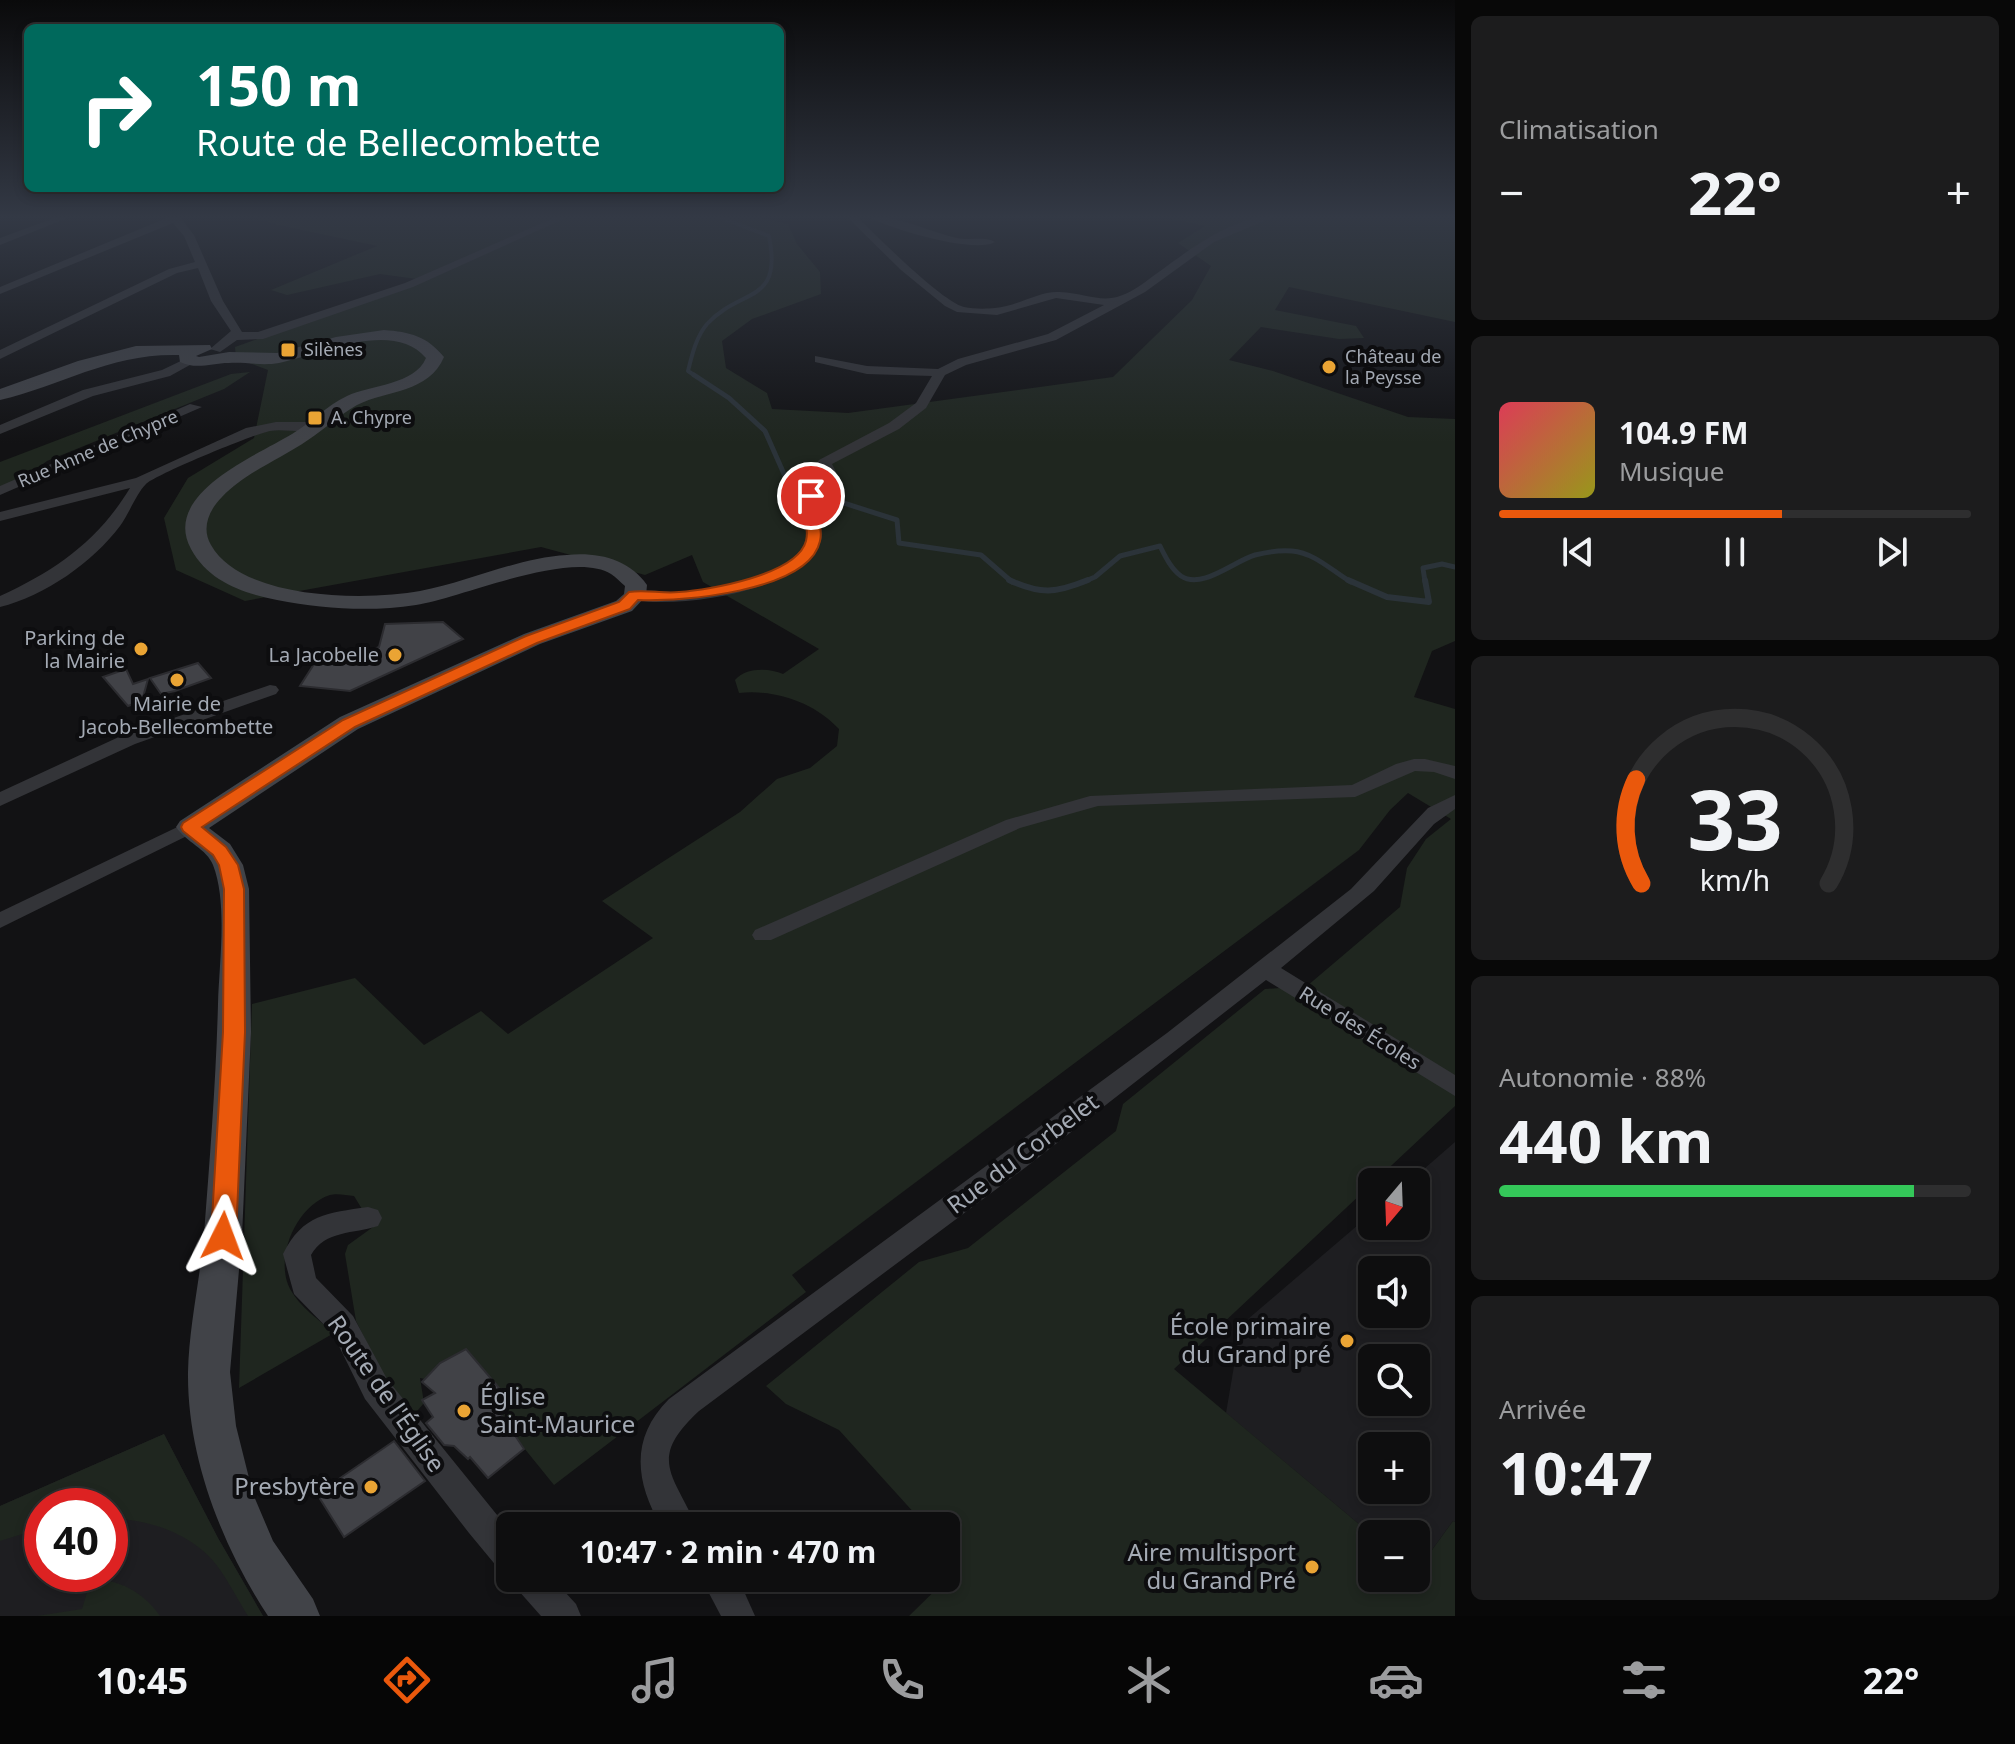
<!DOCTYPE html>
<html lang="fr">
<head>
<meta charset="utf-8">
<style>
  body { margin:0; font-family:"Noto Sans",sans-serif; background:#1c1c1d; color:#f1f3f6; height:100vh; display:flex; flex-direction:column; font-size:30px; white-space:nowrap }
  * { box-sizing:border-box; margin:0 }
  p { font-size:26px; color:#9b9c9e }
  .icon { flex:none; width:44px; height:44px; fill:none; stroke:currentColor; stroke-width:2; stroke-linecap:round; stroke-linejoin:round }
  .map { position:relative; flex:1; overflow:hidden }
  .panel { display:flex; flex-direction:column; gap:16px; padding:16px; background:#080808; width:560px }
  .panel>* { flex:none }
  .banner { position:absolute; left:24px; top:24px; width:760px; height:168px; border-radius:12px; box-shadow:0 4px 12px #0003,0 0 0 2px #2e2e2f; background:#00695c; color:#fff; overflow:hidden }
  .needle { width:52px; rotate:199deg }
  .tools { position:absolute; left:1358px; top:1168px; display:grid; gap:16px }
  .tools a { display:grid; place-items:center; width:72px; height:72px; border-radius:12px; background:#0e0e0f; box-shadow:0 4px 12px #0003,0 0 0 2px #2e2e2f; font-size:40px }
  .speed { position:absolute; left:24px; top:1488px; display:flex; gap:16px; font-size:40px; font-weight:700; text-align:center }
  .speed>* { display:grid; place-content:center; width:104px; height:104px; border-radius:50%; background:#0e0e0f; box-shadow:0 4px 12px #0003,0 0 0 2px #2e2e2f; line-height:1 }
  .speed .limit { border:12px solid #d22; background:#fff; color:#111 }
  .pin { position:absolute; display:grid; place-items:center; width:68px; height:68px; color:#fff; margin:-34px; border:4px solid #fff; border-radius:50%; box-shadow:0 2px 8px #0007 }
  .me { position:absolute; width:88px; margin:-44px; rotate:3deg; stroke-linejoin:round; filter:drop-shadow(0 0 6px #0008) }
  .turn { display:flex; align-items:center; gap:28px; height:168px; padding:0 40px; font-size:36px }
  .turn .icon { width:104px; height:104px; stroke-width:2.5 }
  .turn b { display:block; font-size:56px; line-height:68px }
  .big { font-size:60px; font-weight:700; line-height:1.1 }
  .panel .tile { flex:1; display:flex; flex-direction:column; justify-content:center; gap:12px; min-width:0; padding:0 28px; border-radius:12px; background:#1c1c1d }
  .panel .dial { align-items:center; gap:0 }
  .dial svg { height:208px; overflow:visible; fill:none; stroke:#2e2e2f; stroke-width:7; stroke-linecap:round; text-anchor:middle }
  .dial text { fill:#f1f3f6; stroke:none }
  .song { display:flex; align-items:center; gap:24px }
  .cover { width:96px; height:96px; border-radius:12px; background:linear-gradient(135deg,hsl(350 70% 55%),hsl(60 70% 35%)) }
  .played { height:8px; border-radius:4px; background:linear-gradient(90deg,#ea580c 60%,#2e2e2f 60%) }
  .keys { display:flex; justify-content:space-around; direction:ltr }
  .heat { display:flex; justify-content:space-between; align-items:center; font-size:44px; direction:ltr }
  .charge { height:12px; border-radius:6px; background:linear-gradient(90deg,#34c759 88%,#2e2e2f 0) }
  .trip { position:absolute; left:496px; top:1512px; width:464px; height:80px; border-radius:12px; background:#0e0e0f; box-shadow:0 4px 12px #0003,0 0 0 2px #2e2e2f; font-weight:700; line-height:80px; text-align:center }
  .menu { display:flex; height:128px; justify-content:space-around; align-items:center; background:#060606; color:#9b9c9e }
  .menu .icon { width:56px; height:56px }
  .menu .current { color:#ea580c }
  .menu b { font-size:36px; color:#f1f3f6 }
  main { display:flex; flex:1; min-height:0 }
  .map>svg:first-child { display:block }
  .built { fill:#1e1e21; fill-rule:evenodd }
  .green { fill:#1f261f }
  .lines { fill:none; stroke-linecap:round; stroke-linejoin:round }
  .stream-far2 { stroke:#2b3339; stroke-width:4 }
  .stream-far1 { stroke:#2b3339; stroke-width:5 }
  .stream { stroke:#2b3339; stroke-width:6 }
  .building { fill:#414247; stroke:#2c2c30; stroke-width:2 }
  .street { fill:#333438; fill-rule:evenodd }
  .secondary { fill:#414348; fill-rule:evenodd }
  .route { fill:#ea580c; stroke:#983908; stroke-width:2 }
  .poi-dot { fill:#eaa434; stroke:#0d0d0f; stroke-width:3 }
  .labels { text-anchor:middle; stroke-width:8; stroke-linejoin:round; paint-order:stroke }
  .far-poi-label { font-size:18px; fill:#a4aab4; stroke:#0d0d0f; text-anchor:start }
  .far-street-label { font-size:18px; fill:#a4aab4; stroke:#0d0d0f }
  .poi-label { font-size:20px; fill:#a4aab4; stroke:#0d0d0f; text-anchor:end }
  .street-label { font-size:20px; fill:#a4aab4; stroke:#0d0d0f }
  .near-street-label { font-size:24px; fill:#a4aab4; stroke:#0d0d0f }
  .near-poi-label { font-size:24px; fill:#a4aab4; stroke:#0d0d0f; text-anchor:end }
</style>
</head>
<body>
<main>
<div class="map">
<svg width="1455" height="1616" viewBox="0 0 1455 1616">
  <rect width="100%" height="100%" fill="#121214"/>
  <!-- built -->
  <g class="built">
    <path d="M1455,1142V1522L1453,1521L1416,1572V1534L1372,1535L1226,1413L1241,1325L1372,1213V1226H1416V1182H1409ZM1372,1270H1416V1314H1372ZM1372,1358H1416V1402H1372ZM1372,1446H1416V1490H1372Z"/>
    <path d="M164,1434L218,1538L263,1616H0V1506ZM42,1506H110V1574H42Z"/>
  </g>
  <!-- green -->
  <g class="green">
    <path d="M254,217H760L788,224L797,244L820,272L821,294L752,319L722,341L726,368L767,393L772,409L848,413L1113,377L1192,300L1211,266L1178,243L1205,226L1164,217H1455V322L1289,287L1275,310L1356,326L1364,338L1339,339L1261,327L1229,360L1273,371L1408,417L1455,419V641L1432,651L1414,697L1455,709V1106L1174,1369L1372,1535V1578H1416V1572L1453,1521L1455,1522V1616H909L961,1565L946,1548V1526H926L839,1430L786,1404L766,1386L919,1262L968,1248L1116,1131L1123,1104L1265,989L1307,986L1400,907L1407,868L1426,839L1451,819L1408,793L1390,810L1359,850L792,1275L806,1292L554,1485L507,1427V1422L504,1424L491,1408L500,1389L466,1349L425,1379L420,1378L424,1403L412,1417L381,1371L356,1321L345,1254L348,1245L373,1227L354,1196C347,1195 336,1193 330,1195C296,1206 274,1258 290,1289C300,1307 319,1320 334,1333L239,1388L252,1004L355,978L424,1045L481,1011L508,1034L653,938L602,901L740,812L777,779L810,768L837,746L839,729C814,702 774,689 739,693L735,680C746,667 769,668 783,674L819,649L703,582L692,555L645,575L541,547L245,601L176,570L164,518L188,478L254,438L268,370L236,358L235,347L424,280L380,274L287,295L271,290L377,246L279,225Z"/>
    <path d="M250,372L224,389L47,461L31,473L0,488V462L231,374Z"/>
    <path d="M164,1434L218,1538L263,1616H248C238,1600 229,1582 218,1567C195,1535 148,1518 110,1519V1506H42V1528L0,1541V1506Z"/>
    <path d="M91,1579C120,1579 144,1593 160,1616H37L82,1609Z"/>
  </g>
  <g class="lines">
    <!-- stream-far2 -->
    <path class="stream-far2" d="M697,377L688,371C692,355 696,337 707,324C741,287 783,305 769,236L719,217"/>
    <!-- stream-far1 -->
    <g class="stream-far1">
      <path d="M694,375L729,398L765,431L784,474L806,491L897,520L899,543L981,555L1012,582"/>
      <path d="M1083,582L1095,577L1120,556L1160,546C1165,556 1171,569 1181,576C1202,590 1234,561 1255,555C1267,552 1280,550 1292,551C1315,553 1332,571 1351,582"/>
      <path d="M1425,582L1423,568L1442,564L1455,567"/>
    </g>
    <!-- stream -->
    <g class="stream">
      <path d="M1009,580C1041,595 1056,593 1088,580"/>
      <path d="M1348,580L1387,597L1429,602L1425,580"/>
    </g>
  </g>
  <!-- building -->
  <g class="building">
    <path d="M443,622L463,639L350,691L300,686L316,661L344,662L379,647L385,624Z"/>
    <path d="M198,663L211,678L175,691L161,694L150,678Z"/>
    <path d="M126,669L133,684L148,679L142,701L128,706L103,677Z"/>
    <path d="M466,1349L500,1389L497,1408L524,1449L488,1478L470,1457L468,1459L454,1446L444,1445L426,1423L433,1417L422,1400L435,1393L422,1382L440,1363Z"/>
    <path d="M394,1441L425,1481L344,1537L317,1494Z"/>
  </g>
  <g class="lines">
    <!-- street -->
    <g class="street">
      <path d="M57,217H70L0,245V238Z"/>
      <path d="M169,217H180L194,235L223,301L242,332H258L405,283L556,217H568L413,287L263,339L237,340L220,352L210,349L231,331L211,301L198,268L177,273L0,359V350L169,269L195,262L184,236L173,223L0,294V287Z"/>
      <path d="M847,217H857C877,236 941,301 964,307C973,309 986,309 995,308C1016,307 1038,291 1059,292C1096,294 1106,309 1141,285C1175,261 1230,214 1274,217L1214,242L1145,292L1056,340L966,365L945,375L926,408L899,429L832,464L840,480L812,506C818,516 825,529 821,541C803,592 674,610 629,599L627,596C638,586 666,593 681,592C713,589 792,576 805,542C809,530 803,517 798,506L806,493L825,479L817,463L819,460L889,423L916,403L932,376L867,374L815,362V356L867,366L938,369L958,359L1048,334L1104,305L1056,298L997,315L957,312L945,306L901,270Z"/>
      <path d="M869,217C898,215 929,232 957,238C970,241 984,236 995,242C974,254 890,229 869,217Z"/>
      <path d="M187,358L197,361L170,376L93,396L0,434V425L83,390L162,370Z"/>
      <path d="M190,404L202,407L0,495V486Z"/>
      <path d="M276,422H317L324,426C311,436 286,428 270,431C254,434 157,474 146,484C136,494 129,514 120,526C93,562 45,596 0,607V596C55,571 98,541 130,488L0,521V512L136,478L246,428Z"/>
      <path d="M270,685L276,686L279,690L276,694L135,744L0,806V792L121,736Z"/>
      <path d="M1414,759H1425L1455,766V779L1434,772L1415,771L1355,797L1098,806L1020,828L771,940H755L752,935L755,930L1006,820L1090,796L1352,785L1396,764Z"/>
      <path d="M1455,795V809L1434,824L1374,891L1281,968L1455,1075V1096L1266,980L1034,1161L699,1411C646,1460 675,1475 696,1526H661C635,1481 630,1438 669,1399L1167,1033L1351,889L1428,808Z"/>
      <path d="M190,821L200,827L197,831L0,928V912Z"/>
      <path d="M368,1207L378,1210L382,1218L378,1226C354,1234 325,1230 311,1255L316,1278L353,1316L387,1379L510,1531V1572L498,1568L469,1533L365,1399L333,1334L294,1294L283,1254C303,1214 327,1213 368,1207Z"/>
      <path d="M513,1578H552L576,1604L581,1616H541L518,1590Z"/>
      <path d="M701,1578H738L755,1616H721Z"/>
    </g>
    <!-- secondary -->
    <path class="secondary" d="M384,330C410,332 427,336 444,357C429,393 387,390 357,405C339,415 325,429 308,440C279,460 246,472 222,497C209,510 201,528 211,545C242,600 365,601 420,591C469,582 516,558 567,555C598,552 629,559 647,585L646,596L632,611L540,644L358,729L209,828L230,844L243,865L249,889L251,1032L242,1236L230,1372L236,1426L253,1494L273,1541L313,1599L320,1616H268C222,1546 187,1457 188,1372C189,1326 200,1280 204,1234C210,1157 216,1080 218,1004C219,964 228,903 213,865C207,849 186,842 176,827L180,821L340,717L524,634L616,601L624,594L625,586C621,583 616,577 611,574C571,549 462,598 416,605C371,612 323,609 277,600C243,593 209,582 191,549C161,494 256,456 292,434C311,423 326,406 347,396C370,385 415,385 426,358C393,319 321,354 279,363C262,366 246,362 229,363C211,363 197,370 180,362L179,355C111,353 63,385 0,400V389L78,361L136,346L210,345L212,349L196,356L199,357L229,352L277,353L336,337Z"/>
  </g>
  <!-- sky -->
  <linearGradient id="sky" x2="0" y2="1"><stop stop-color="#0a0a0b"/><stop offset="0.49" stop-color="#333945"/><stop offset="1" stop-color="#333945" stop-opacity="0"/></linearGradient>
  <rect width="1455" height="443" fill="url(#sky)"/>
  <!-- route -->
  <path class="route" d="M807,493L818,496L812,506C817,517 823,528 820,541C809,592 679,602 638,600L630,609L537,643L355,727L202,827L226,847L238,865L244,889L245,1032L236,1236L232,1244L223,1247L214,1244L211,1236L223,1032L224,889L219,865L213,855L183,831L181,827L183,823L343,720L526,636L619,602L629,592C645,589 662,594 679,592C709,590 797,575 806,541C809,528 804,517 798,506Z"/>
  <!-- markers -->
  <g class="poi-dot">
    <rect x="280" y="342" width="16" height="16" rx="4"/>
    <circle cx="1329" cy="367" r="8"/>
    <rect x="307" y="410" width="16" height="16" rx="4"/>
    <circle cx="141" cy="649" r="8"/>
    <circle cx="395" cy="655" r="8"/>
    <circle cx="177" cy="680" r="8"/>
    <circle cx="1347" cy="1341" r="8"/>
    <circle cx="464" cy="1411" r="8"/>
    <circle cx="371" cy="1487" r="8"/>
    <circle cx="1312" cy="1567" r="8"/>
  </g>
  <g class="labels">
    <!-- far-poi labels -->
    <g class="far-poi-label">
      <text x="304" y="356">Silènes</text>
      <text x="1345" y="363">Château de<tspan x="1345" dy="21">la Peysse</tspan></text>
      <text x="331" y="424">A. Chypre</text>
    </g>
    <!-- far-street labels -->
    <g class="far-street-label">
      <text transform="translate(98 449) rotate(-23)" y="6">Rue Anne de Chypre</text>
    </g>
    <!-- poi labels -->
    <g class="poi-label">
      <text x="125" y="645">Parking de<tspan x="125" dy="23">la Mairie</tspan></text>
      <text x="379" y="662">La Jacobelle</text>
      <text x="177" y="711" text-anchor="middle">Mairie de<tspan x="177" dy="23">Jacob-Bellecombette</tspan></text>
    </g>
    <!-- street labels -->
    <g class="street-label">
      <text transform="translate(1360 1028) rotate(32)" y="7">Rue des Écoles</text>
    </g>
    <!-- near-street labels -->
    <g class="near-street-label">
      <text transform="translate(1023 1154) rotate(-37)" y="8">Rue du Corbelet</text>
      <text transform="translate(386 1394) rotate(55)" y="8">Route de l'Église</text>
    </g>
    <!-- near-poi labels -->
    <g class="near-poi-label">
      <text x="1331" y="1335">École primaire<tspan x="1331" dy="28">du Grand pré</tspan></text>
      <text x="480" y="1405" text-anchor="start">Église<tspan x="480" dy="28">Saint-Maurice</tspan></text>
      <text x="355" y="1495">Presbytère</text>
      <text x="1296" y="1561">Aire multisport<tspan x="1296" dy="28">du Grand Pré</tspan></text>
    </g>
  </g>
</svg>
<div class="tools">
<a><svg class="needle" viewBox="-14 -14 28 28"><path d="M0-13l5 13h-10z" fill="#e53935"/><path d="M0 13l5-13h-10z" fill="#9b9c9e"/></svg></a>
<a><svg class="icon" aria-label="sound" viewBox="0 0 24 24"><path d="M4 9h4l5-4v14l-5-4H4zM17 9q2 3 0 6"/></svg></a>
<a><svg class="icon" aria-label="search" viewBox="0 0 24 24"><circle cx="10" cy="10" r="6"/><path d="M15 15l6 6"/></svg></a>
<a>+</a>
<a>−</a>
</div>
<div class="speed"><div class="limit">40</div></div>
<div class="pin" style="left:811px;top:496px;background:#d93025"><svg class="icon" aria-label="arrive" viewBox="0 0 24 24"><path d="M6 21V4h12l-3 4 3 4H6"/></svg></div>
<svg class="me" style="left:223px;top:1236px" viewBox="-20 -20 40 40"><path d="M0-17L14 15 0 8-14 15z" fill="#ea580c" stroke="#fff" stroke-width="4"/></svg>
<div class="trip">10:47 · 2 min · 470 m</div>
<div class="banner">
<div class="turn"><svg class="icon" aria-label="right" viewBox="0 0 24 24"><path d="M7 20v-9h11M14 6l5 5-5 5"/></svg><div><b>150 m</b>Route de Bellecombette</div></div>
</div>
</div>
<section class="panel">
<div class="tile"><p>Climatisation</p>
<div class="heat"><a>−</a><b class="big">22°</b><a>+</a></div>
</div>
<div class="tile">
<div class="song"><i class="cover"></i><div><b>104.9 FM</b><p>Musique</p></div></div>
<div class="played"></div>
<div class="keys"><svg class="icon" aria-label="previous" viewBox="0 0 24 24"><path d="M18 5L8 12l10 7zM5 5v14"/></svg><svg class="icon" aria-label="pause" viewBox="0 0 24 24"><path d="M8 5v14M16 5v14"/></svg><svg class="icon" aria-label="next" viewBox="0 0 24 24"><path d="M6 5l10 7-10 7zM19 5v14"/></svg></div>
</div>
<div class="tile dial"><svg viewBox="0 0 100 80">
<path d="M14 69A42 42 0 1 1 86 69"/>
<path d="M14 69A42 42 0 0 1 12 29" stroke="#ea580c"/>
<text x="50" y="56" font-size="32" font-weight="700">33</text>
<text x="50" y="72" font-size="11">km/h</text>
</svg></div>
<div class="tile"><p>Autonomie · 88%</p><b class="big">440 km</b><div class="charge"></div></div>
<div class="tile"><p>Arrivée</p><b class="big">10:47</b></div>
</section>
</main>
<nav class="menu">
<b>10:45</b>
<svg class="icon current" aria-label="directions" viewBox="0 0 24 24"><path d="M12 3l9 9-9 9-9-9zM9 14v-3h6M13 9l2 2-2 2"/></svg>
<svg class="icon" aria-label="music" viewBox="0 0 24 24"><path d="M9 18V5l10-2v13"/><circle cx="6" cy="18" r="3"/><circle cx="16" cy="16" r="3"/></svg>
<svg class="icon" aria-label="phone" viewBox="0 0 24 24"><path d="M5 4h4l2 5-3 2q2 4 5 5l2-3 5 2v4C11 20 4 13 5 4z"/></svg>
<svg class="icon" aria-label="climate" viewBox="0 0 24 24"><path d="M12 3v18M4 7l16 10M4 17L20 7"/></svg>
<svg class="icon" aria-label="car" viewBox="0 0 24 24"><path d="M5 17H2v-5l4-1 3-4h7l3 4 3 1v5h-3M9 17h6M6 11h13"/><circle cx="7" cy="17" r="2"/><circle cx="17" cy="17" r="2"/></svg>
<svg class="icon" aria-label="filters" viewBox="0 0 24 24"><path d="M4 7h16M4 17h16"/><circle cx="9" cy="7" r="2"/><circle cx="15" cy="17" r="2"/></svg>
<b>22°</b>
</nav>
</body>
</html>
